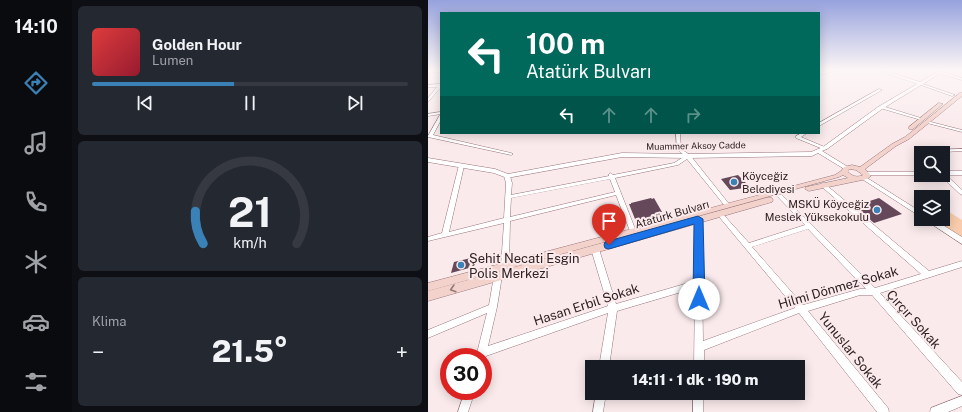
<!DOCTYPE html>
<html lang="tr">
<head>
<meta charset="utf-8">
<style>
  body { margin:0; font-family:"Public Sans",sans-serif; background:#242831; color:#f1f3f6; height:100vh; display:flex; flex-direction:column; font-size:15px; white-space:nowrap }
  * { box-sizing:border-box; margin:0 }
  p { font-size:13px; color:#9ea1a6 }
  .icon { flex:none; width:22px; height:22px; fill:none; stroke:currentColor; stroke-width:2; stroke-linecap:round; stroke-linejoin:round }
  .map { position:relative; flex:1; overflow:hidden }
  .sheet { display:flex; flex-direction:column; gap:6px; padding:6px; background:#0d0f14; width:356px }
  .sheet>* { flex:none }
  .top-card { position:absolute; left:12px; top:12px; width:380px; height:122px; border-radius:0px; box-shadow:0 2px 10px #0003; background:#00695c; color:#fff; overflow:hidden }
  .buttons { position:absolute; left:486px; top:146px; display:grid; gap:8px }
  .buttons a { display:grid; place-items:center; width:36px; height:36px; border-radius:0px; background:#171b24; box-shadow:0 2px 10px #0003; font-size:20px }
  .speed { position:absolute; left:12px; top:348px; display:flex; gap:8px; font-size:20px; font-weight:700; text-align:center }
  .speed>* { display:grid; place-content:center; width:52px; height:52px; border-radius:50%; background:#171b24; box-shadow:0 2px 10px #0003; line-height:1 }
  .speed .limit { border:6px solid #d22; background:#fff; color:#111 }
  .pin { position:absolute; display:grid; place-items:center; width:34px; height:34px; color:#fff; margin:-41px -17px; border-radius:50% 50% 50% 0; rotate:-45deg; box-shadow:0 0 4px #0007 }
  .pin .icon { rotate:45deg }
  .me { position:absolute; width:44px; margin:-22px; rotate:0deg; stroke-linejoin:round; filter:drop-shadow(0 0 3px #0008) }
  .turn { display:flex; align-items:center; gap:14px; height:84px; padding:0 20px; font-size:18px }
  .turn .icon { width:52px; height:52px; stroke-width:2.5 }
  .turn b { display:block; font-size:28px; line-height:34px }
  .lanes { display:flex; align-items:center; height:38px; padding:0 20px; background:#0003; justify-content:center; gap:20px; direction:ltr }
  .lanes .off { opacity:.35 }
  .big { font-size:30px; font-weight:800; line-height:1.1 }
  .sheet .tile { flex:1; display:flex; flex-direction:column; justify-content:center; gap:6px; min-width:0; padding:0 14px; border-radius:6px; background:#242831 }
  .sheet .dial { align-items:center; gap:0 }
  .dial svg { height:104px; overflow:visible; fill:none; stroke:#363941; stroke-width:7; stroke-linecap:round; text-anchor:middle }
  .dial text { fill:#f1f3f6; stroke:none }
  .song { display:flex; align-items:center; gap:12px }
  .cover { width:48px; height:48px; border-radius:6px; background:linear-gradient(135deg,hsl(0 70% 55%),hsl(350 70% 35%)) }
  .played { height:4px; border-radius:2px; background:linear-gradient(90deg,#3981b6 45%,#363941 45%) }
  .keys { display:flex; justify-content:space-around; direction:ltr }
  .heat { display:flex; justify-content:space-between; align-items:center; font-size:22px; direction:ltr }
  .trip { position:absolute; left:157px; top:360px; width:220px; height:40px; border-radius:0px; background:#171b24; box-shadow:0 2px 10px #0003; font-weight:800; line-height:40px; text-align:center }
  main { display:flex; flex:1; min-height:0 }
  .menu { display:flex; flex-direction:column; width:72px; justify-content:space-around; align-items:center; background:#090b0e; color:#9ea1a6 }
  .menu .icon { width:28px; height:28px }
  .menu .selected { color:#3981b6 }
  .menu b { font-size:18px; color:#f1f3f6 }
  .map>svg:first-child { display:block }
  .green { fill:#f8ccac }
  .building { fill:#65495a }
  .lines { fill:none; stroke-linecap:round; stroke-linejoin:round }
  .minor-casing { stroke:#97757b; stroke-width:1 }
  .tertiary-casing { stroke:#97757b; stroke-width:1 }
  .secondary-casing { stroke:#97757b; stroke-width:1 }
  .minor { fill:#fff; fill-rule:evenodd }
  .tertiary { fill:#fff; fill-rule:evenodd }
  .secondary { fill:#f3d2cb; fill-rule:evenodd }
  .oneway { stroke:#927a78 }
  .route { fill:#1a73e8; stroke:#114b97 }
  .poi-dot { fill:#3981b6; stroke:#faeaec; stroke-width:1.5 }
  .labels { text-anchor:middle; stroke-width:4; stroke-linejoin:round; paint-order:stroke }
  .far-street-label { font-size:9px; fill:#302224; stroke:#faeaec }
  .poi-label { font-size:11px; fill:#302224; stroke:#faeaec; text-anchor:start }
  .street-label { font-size:11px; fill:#302224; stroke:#faeaec }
  .near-poi-label { font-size:13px; fill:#302224; stroke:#faeaec; text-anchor:start }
  .near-street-label { font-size:13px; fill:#302224; stroke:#faeaec }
</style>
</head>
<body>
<main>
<nav class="menu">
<b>14:10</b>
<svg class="icon selected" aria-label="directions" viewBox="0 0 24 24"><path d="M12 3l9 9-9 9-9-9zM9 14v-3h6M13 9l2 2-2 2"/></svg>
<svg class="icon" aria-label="music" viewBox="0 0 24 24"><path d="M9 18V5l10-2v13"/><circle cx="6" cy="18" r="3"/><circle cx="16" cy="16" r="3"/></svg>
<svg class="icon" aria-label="phone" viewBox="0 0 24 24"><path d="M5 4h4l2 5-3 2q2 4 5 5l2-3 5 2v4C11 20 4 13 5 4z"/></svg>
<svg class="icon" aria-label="climate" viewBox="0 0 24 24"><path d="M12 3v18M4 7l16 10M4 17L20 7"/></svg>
<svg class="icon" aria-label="car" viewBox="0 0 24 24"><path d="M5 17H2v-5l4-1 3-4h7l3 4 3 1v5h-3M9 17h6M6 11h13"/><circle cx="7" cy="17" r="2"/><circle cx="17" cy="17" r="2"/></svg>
<svg class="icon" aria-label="filters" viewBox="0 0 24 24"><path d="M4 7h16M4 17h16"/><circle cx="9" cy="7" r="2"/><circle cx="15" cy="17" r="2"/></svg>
</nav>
<section class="sheet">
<div class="tile">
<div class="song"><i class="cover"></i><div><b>Golden Hour</b><p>Lumen</p></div></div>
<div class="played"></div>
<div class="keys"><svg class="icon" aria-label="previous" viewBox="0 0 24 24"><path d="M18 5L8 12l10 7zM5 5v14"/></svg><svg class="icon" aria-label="pause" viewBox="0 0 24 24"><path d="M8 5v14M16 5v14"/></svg><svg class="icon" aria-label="next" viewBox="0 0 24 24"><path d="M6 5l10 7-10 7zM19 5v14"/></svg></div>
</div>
<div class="tile dial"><svg viewBox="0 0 100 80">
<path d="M14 69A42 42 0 1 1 86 69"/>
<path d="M14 69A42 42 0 0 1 8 44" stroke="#3981b6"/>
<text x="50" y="56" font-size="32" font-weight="700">21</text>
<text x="50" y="72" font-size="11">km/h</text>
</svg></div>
<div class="tile"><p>Klima</p>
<div class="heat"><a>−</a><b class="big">21.5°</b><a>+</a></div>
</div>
</section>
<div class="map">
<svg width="534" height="412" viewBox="0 0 534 412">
  <rect width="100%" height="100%" fill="#faeaec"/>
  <!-- green -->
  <path class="green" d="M518,210L534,220V238L506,219H515V211Z"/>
  <!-- building -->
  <g class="building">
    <path d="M310,175L320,185L316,186L317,188L302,190L293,179Z"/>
    <path d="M223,198L224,199L226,198L234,212H231L232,214L210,220L209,218L207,219L201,204H203V203Z"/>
    <path d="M451,198L474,214L446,223L426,206Z"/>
    <path d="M43,258L41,268L23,273L26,262Z"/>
  </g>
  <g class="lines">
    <defs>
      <g id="minor">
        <path d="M13,70V72L0,73V71Z"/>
        <path d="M511,71L534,78V80L510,73Z"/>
        <path d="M451,89L454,90L391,126V123Z"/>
        <path d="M452,106H454L496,119L493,120L452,108Z"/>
        <path d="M13,112V114L0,116V114Z"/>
        <path d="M12,115H13V120L5,135L83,153L85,154L83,155L0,137V136Z"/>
        <path d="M499,121L534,130V132L499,123Z"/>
        <path d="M248,133H252L253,149L262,155L301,204L302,205L301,206H297L259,159L250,165L187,178L208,231L207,233H203L202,231L188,195L82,221L81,266L80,268L77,269L74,268L73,266L76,223L0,241V237L14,233L31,165L33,164L36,166L21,232L76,218L78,183L76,176L77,175L79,174L82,176L84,183L83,195L181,176V174L183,173L185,175L246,163L257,156L249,149ZM182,179L187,192L82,217L83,198Z"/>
        <path d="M374,133H379L373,137L399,148V149H395L368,138V136Z"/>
        <path d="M534,149V151L499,153L504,150Z"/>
        <path d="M515,173L517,174L534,190V195L532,194L513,176L512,175H515Z"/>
        <path d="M395,183L397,184L501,271L534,261V267L452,293L534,382V395L530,394L444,295H432L380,311L460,408L461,412H449L371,313L276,350V367H266L267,288L189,311L181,367H171L180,313L58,356L56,360L55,361V357H48L59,313L0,338V330L61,305L66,276L67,274L70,273L73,274L74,276L69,307L60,346L180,306L163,249L165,247L167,246L169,247L171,249L188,304L267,281V219L270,217L273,219L275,341L367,308L288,213L291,211L293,212L321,243L377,225L350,197L349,196L350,195H354L447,288L493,274L393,186L392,185L393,184ZM380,229L438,289H432L375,305L324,247Z"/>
        <path d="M37,391H47L40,412H30Z"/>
        <path d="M168,393H178L175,412H165Z"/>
        <rect x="265" y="393" width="10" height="19"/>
        <path d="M534,396V406L520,412H502L503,408Z"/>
      </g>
      <g id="tertiary">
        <path d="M405,70H412L391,75V73Z"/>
        <path d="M450,70H455L492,82L513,70H517L495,84L527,95L524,96L493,85L454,109L399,149L394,151L420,167V169L418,170L390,153L384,156L260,158L194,157L79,178L66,173L0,162V158L67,169L80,174L194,153L260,154L383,152L395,147L450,107L489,84Z"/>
        <path d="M13,84V87L0,102V98L9,87H0V85Z"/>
        <rect x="515" y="171" width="19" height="4"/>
        <path d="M439,172H493V175H495H437L436,174L437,173Z"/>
        <path d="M436,176L493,212V217L434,179L433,178L434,177Z"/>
        <path d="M496,219H505L534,237V244Z"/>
      </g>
      <g id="secondary">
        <path d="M532,93H534V96L481,139L468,146L437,169L443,176L439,179L381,191L377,189L378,187L420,178L415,175L411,177L0,291V283L407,175L413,171L416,167L424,165L432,167L464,144L477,137ZM421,169L428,170L435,175C429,178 424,176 420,172Z"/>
        <path d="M511,103L515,104L485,129H481V127Z"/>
        <path d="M338,198H344L345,200L344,202L0,301V291Z"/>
      </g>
    </defs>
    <!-- minor casing -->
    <use href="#minor" class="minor-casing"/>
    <!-- tertiary casing -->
    <use href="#tertiary" class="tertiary-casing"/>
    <!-- secondary casing -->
    <use href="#secondary" class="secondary-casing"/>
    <!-- minor -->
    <use href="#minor" class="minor"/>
    <!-- tertiary -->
    <use href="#tertiary" class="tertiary"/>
    <!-- secondary -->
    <use href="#secondary" class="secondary"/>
  </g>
  <!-- one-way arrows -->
  <defs><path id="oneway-chevron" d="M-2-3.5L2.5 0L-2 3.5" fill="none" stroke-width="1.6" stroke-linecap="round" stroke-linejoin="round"/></defs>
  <use class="oneway" href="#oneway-chevron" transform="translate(25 289) rotate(164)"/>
  <!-- sky -->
  <linearGradient id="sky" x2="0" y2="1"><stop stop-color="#96a2dd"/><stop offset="0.55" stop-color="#fdf6f6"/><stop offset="1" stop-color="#fdf6f6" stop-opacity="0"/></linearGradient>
  <rect width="534" height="128" fill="url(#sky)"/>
  <!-- route -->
  <path class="route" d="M270,216L275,219L277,299L275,303L271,305L267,303L265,299L266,224L181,249L177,248L176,245L177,242Z"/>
  <!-- markers -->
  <g class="poi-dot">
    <circle cx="306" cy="182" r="4"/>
    <circle cx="449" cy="210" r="4"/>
    <circle cx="33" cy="265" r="4"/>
  </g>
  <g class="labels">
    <!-- far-street labels -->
    <g class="far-street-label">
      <text transform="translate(268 146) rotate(-1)" y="3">Muammer Aksoy Cadde</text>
    </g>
    <!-- poi labels -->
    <g class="poi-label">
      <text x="314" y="180">Köyceğiz<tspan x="314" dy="13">Belediyesi</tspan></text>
      <text x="441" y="208" text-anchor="end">MSKÜ Köyceğiz<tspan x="441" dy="13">Meslek Yüksekokulu</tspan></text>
    </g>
    <!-- street labels -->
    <g class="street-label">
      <text transform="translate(244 214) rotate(-16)" y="4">Atatürk Bulvarı</text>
    </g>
    <!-- near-poi labels -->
    <g class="near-poi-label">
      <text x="41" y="263">Şehit Necati Esgin<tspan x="41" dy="15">Polis Merkezi</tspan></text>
    </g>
    <!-- near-street labels -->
    <g class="near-street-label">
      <text transform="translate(410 287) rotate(-16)" y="5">Hilmi Dönmez Sokak</text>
      <text transform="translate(158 304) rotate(-18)" y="5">Hasan Erbil Sokak</text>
      <text transform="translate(486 319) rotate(48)" y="5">Çırçır Sokak</text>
      <text transform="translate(423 350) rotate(51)" y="5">Yunuslar Sokak</text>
    </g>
  </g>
</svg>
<div class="buttons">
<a><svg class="icon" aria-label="search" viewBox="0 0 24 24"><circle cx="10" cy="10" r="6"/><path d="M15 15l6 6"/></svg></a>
<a><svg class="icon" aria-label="layers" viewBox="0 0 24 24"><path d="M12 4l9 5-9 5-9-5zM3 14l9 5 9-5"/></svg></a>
</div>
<div class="speed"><div class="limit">30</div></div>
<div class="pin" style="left:181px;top:245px;background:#d93025"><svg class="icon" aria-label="arrive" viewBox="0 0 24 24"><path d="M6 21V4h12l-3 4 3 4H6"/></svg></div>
<svg class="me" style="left:271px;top:299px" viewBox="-20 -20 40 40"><circle r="19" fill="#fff"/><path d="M0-13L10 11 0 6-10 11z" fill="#1a73e8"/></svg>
<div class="trip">14:11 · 1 dk · 190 m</div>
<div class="top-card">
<div class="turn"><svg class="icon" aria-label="left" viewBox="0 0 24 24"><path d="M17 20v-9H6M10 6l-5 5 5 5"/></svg><div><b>100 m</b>Atatürk Bulvarı</div></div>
<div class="lanes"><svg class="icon" aria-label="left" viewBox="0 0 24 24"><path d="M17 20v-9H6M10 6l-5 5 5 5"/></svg><svg class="icon off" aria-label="ahead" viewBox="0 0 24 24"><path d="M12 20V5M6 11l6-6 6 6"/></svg><svg class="icon off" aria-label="ahead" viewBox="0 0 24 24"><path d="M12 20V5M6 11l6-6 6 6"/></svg><svg class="icon off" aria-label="right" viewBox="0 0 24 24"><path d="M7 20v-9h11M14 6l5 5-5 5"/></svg></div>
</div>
</div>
</main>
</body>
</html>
